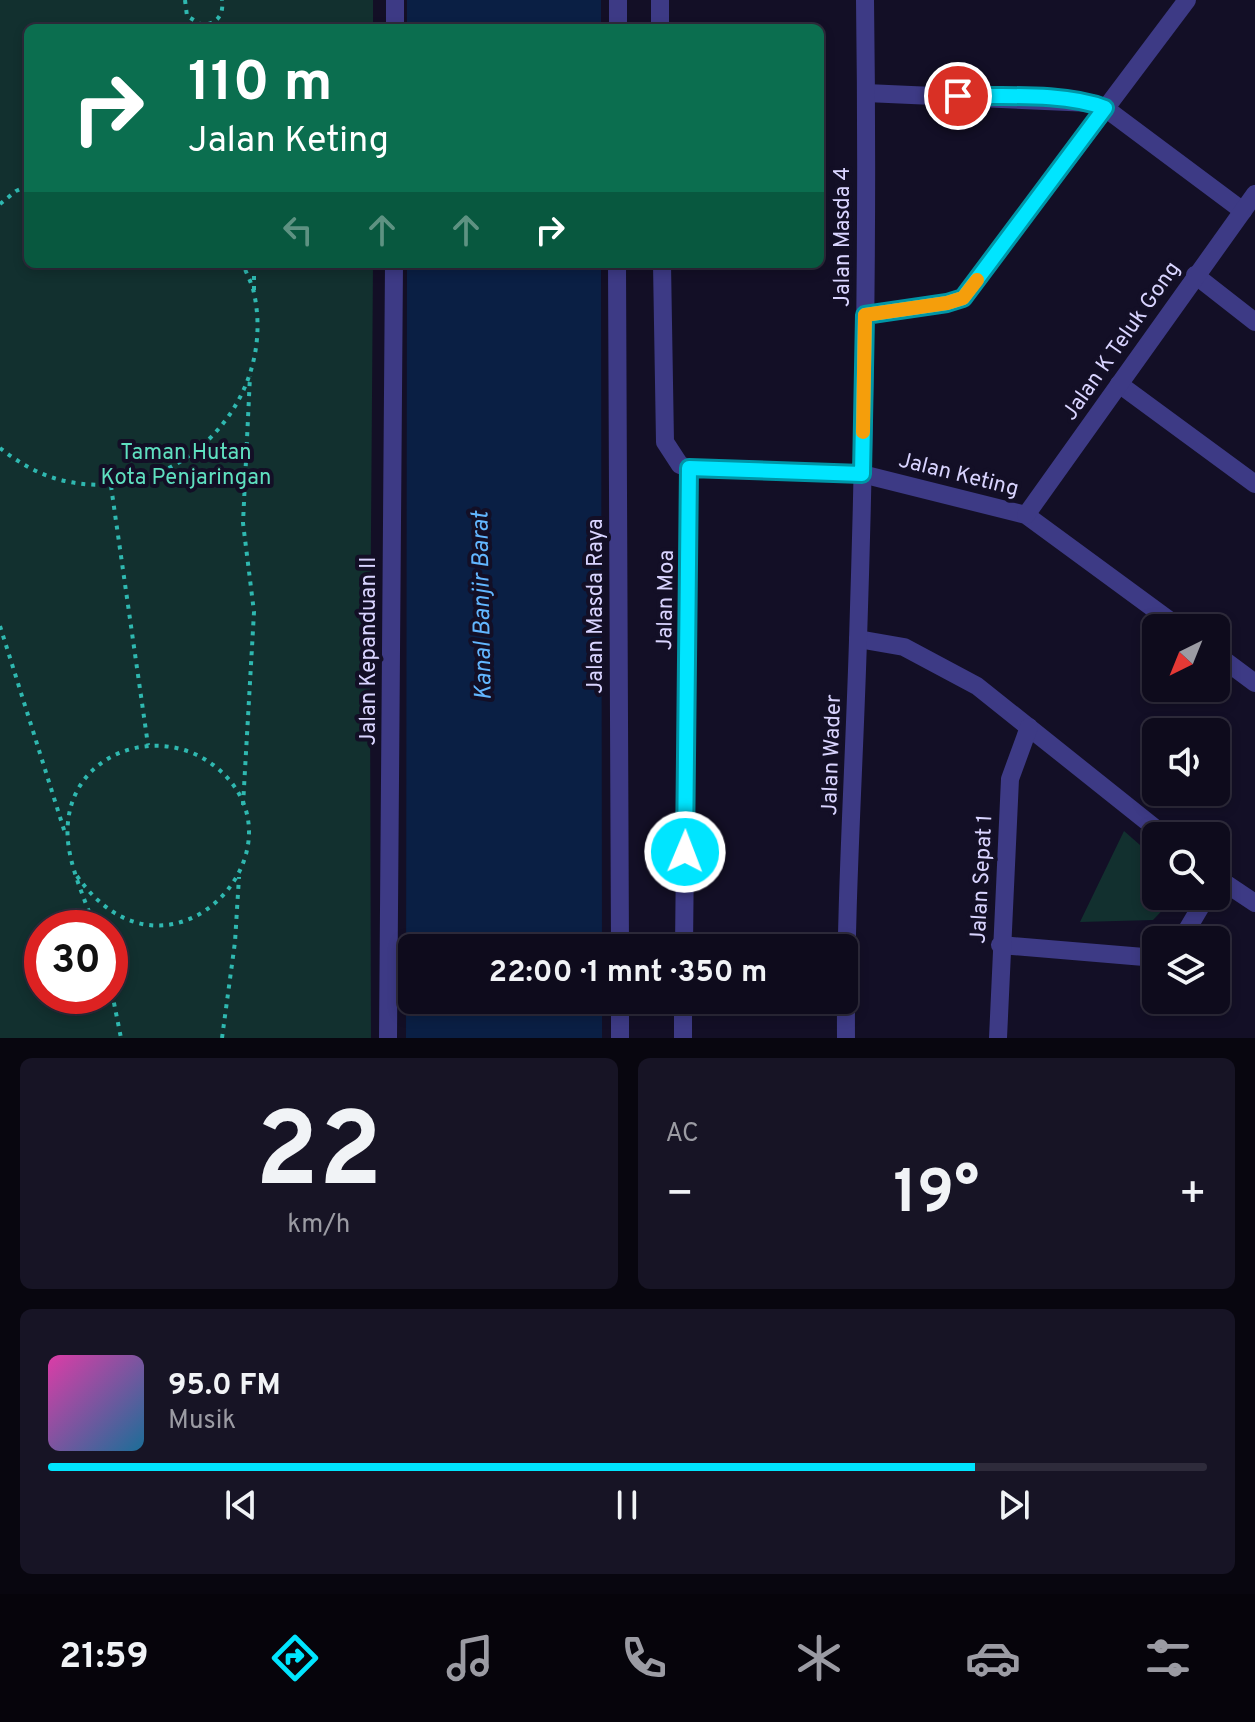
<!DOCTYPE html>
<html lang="id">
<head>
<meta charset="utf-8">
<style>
  body { margin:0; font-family:Overpass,sans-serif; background:#171425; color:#f1f3f6; height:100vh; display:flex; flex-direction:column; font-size:30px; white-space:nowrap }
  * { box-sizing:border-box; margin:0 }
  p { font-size:26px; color:#9b9ba3 }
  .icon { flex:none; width:44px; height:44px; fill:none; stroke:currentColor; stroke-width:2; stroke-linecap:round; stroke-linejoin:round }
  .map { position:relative; height:1038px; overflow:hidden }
  .drawer { display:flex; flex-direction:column; gap:20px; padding:20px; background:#08060f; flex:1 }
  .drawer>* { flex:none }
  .banner { position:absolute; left:24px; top:24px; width:800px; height:244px; border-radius:12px; box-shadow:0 4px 12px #0003,0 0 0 2px #2e2b3b; background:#0b6e4f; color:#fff; overflow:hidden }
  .needle { width:52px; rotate:223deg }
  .controls { position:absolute; left:1142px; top:614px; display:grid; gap:16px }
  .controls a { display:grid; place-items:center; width:88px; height:88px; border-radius:12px; background:#0e0b1c; box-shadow:0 4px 12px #0003,0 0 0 2px #2e2b3b; font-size:40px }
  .speed { position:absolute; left:24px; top:910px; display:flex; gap:16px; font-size:40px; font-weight:700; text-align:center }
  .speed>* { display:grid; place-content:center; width:104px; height:104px; border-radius:50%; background:#0e0b1c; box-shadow:0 4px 12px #0003,0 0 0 2px #2e2b3b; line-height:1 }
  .speed .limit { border:12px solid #d22; background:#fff; color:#111 }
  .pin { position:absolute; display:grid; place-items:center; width:68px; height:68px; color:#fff; margin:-34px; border:4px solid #fff; border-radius:50%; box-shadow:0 2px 8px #0007 }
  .me { position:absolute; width:88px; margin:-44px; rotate:1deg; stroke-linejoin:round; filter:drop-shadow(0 0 6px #0008) }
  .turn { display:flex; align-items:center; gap:28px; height:168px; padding:0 32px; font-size:36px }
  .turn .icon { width:104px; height:104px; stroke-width:2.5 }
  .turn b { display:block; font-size:56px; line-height:68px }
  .lanes { display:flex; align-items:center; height:76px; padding:0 32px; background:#0003; justify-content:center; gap:40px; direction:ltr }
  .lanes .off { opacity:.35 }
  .big { font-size:60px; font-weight:700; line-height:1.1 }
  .drawer .widget { flex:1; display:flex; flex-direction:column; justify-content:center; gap:12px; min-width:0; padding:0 28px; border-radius:12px; background:#171425 }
  .drawer .dial { align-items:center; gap:0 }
  .dial b { font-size:104px; line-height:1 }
  .song { display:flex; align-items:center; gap:24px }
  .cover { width:96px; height:96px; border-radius:12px; background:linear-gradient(135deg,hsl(320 70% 55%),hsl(200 70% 35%)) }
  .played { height:8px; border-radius:4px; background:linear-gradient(90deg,#00e5ff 80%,#2e2b3b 80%) }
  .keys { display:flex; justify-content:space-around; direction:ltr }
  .heat { display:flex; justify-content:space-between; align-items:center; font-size:44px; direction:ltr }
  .drawer .tiles { flex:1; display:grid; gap:20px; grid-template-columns:1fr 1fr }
  .widget:last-child { grid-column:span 2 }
  .trip { position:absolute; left:398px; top:934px; width:460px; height:80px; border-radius:12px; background:#0e0b1c; box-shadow:0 4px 12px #0003,0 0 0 2px #2e2b3b; font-weight:700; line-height:80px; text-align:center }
  .tab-bar { display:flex; height:128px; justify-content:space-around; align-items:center; background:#06040b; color:#9b9ba3 }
  .tab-bar .icon { width:56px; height:56px }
  .tab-bar .current { color:#00e5ff }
  .tab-bar b { font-size:36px; color:#f1f3f6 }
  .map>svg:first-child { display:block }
  .green { fill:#12302f; fill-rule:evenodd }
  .water { fill:#0a1f44 }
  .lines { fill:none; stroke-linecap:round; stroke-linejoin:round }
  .path { stroke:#2fb8b0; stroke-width:4; stroke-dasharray:4 6; stroke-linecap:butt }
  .minor { stroke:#3d3a85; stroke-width:18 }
  .route-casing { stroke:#0095a6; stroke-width:20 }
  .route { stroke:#00e5ff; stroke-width:14 }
  .slow { stroke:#f59e0b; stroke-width:14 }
  .labels { text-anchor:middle; stroke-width:8; stroke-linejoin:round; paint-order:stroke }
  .street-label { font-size:22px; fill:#d9d4ff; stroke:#130f26 }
  .park-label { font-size:22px; fill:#5fe0c0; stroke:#130f26 }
  .water-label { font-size:24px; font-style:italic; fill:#62b6ff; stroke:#130f26 }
</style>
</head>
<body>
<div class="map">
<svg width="1255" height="1038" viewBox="0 0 1255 1038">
  <rect width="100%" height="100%" fill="#130f26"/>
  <!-- green -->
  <g class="green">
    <path d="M0,0H373V28H28V264H373L370,665L371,1038H0ZM42,928H110V996H42Z"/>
    <path d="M1124,831L1156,859V896H1176L1153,920L1080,922Z"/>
  </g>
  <!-- water -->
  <g class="water">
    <rect x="407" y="0" width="194" height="28"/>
    <path d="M407,264H601L602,948H412V1000H602V1038H406Z"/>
  </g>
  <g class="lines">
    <!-- path -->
    <g class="path">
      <path d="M185,0L187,16L202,25C217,24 224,15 222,0"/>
      <path d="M186,28L191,21"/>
      <path d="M0,204L16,191L28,186"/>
      <path d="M254,290V264"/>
      <path d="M0,448C19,463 41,476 65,481C176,506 278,404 254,293C252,283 246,273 243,264"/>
      <path d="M111,486L148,745"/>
      <path d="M0,626L65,833"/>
      <path d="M243,805L254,612L243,523L250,376"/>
      <path d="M77,876C168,1006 314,848 217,768C164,723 75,749 68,822C64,857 84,896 95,928"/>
      <path d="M110,983L121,1038"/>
      <path d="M222,1038L235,942L239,877"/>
    </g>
    <!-- minor -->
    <g class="minor">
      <path d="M660,0V28"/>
      <path d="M395,28V0"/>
      <path d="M618,28V0"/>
      <path d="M866,93L1091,103L1105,108L1243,211"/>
      <path d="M617,264L620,948"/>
      <path d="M662,264L665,442L680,465L689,468L862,474L1026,515L1180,628"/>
      <path d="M1195,275L1255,322"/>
      <path d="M865,315L947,303L963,298L1187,0"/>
      <path d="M1119,384L1255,484"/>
      <path d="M1026,515L1255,194"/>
      <path d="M858,639L904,647L977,686L1165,836"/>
      <path d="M1216,654L1255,683"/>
      <path d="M1216,877L1255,903"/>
      <path d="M1181,940L1207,896"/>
      <path d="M1000,945L1156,958"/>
      <path d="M684,948L689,468"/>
      <path d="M620,1000V1038"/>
      <path d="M388,1038L394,264"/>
      <path d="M683,1038V1000"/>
      <path d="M846,1038C845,905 854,773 858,640C865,427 868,213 865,0"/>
      <path d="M998,1038L1010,779L1029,727"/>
    </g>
  </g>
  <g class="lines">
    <defs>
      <path id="route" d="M685,852L689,468L862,474L865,315L947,303L963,298L1105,108C1064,92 1003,97 958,96"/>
    </defs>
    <!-- route casing -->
    <use href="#route" class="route-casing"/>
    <!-- route -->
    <use href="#route" class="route"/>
    <!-- slow -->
    <path class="slow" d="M863,432L865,315L947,303L963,298L977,280"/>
  </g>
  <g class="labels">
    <!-- street labels -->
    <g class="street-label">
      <text transform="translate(841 237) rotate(-90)" y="8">Jalan Masda 4</text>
      <text transform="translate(1120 340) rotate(-55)" y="8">Jalan K Teluk Gong</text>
      <text transform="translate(959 473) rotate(14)" y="8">Jalan Keting</text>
      <text transform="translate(664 600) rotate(-89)" y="8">Jalan Moa</text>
      <text transform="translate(594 606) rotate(-90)" y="8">Jalan Masda Raya</text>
      <text transform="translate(367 651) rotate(-90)" y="8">Jalan Kepanduan II</text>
      <text transform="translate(830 755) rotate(-88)" y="8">Jalan Wader</text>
      <text transform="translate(980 879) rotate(-87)" y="8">Jalan Sepat 1</text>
    </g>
    <!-- park labels -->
    <g class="park-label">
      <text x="186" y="459">Taman Hutan<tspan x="186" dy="25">Kota Penjaringan</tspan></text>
    </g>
    <!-- water labels -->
    <g class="water-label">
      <text transform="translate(481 606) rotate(-91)" y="8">Kanal Banjir Barat</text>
    </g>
  </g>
</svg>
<div class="controls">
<a><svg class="needle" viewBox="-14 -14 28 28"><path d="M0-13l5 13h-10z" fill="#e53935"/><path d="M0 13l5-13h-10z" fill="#9b9ba3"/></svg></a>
<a><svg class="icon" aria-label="sound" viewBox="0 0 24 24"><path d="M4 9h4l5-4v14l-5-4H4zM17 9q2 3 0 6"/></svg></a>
<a><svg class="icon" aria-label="search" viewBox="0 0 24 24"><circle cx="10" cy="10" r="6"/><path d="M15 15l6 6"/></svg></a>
<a><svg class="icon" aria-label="layers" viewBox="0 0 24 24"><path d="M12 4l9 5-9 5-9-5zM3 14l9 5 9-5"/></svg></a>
</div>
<div class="speed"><div class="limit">30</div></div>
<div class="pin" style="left:958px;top:96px;background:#d93025"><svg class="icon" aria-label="arrive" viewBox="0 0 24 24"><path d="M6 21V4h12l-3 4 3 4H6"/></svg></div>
<svg class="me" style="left:685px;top:852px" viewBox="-20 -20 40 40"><circle r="17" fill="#00e5ff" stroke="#fff" stroke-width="3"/><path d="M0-11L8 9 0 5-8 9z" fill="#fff"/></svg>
<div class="trip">22:00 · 1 mnt · 350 m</div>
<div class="banner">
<div class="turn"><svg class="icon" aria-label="right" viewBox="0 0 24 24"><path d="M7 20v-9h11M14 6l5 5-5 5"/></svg><div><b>110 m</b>Jalan Keting</div></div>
<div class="lanes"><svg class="icon off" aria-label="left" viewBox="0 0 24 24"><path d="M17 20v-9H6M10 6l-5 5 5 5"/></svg><svg class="icon off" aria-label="ahead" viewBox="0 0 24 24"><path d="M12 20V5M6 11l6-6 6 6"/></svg><svg class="icon off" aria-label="ahead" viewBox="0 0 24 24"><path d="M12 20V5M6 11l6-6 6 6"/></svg><svg class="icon" aria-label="right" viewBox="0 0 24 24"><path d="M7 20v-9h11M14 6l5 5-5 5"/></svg></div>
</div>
</div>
<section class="drawer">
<div class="tiles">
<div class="widget dial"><b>22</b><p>km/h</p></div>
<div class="widget"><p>AC</p>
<div class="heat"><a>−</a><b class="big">19°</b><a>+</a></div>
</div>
<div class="widget">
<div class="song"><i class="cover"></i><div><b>95.0 FM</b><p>Musik</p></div></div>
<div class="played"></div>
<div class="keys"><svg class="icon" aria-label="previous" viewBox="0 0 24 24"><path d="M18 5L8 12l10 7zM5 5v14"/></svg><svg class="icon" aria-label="pause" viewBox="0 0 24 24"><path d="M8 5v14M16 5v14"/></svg><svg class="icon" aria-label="next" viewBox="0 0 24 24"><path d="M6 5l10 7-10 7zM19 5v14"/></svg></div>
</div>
</div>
</section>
<nav class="tab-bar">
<b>21:59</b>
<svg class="icon current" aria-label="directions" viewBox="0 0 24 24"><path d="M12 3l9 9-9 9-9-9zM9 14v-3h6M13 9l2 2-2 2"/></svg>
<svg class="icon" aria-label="music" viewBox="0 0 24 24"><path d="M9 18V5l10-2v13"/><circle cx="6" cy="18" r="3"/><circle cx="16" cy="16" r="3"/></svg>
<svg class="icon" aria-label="phone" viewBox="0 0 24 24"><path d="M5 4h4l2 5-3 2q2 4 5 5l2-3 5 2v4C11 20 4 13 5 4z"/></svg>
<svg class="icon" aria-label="climate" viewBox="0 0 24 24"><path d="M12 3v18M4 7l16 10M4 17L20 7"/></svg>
<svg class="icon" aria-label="car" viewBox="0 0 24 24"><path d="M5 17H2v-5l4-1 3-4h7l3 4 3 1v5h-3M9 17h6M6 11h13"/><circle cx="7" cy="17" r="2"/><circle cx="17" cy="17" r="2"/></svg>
<svg class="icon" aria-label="filters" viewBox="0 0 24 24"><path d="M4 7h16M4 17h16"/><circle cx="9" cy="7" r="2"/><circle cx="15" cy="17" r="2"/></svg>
</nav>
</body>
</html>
